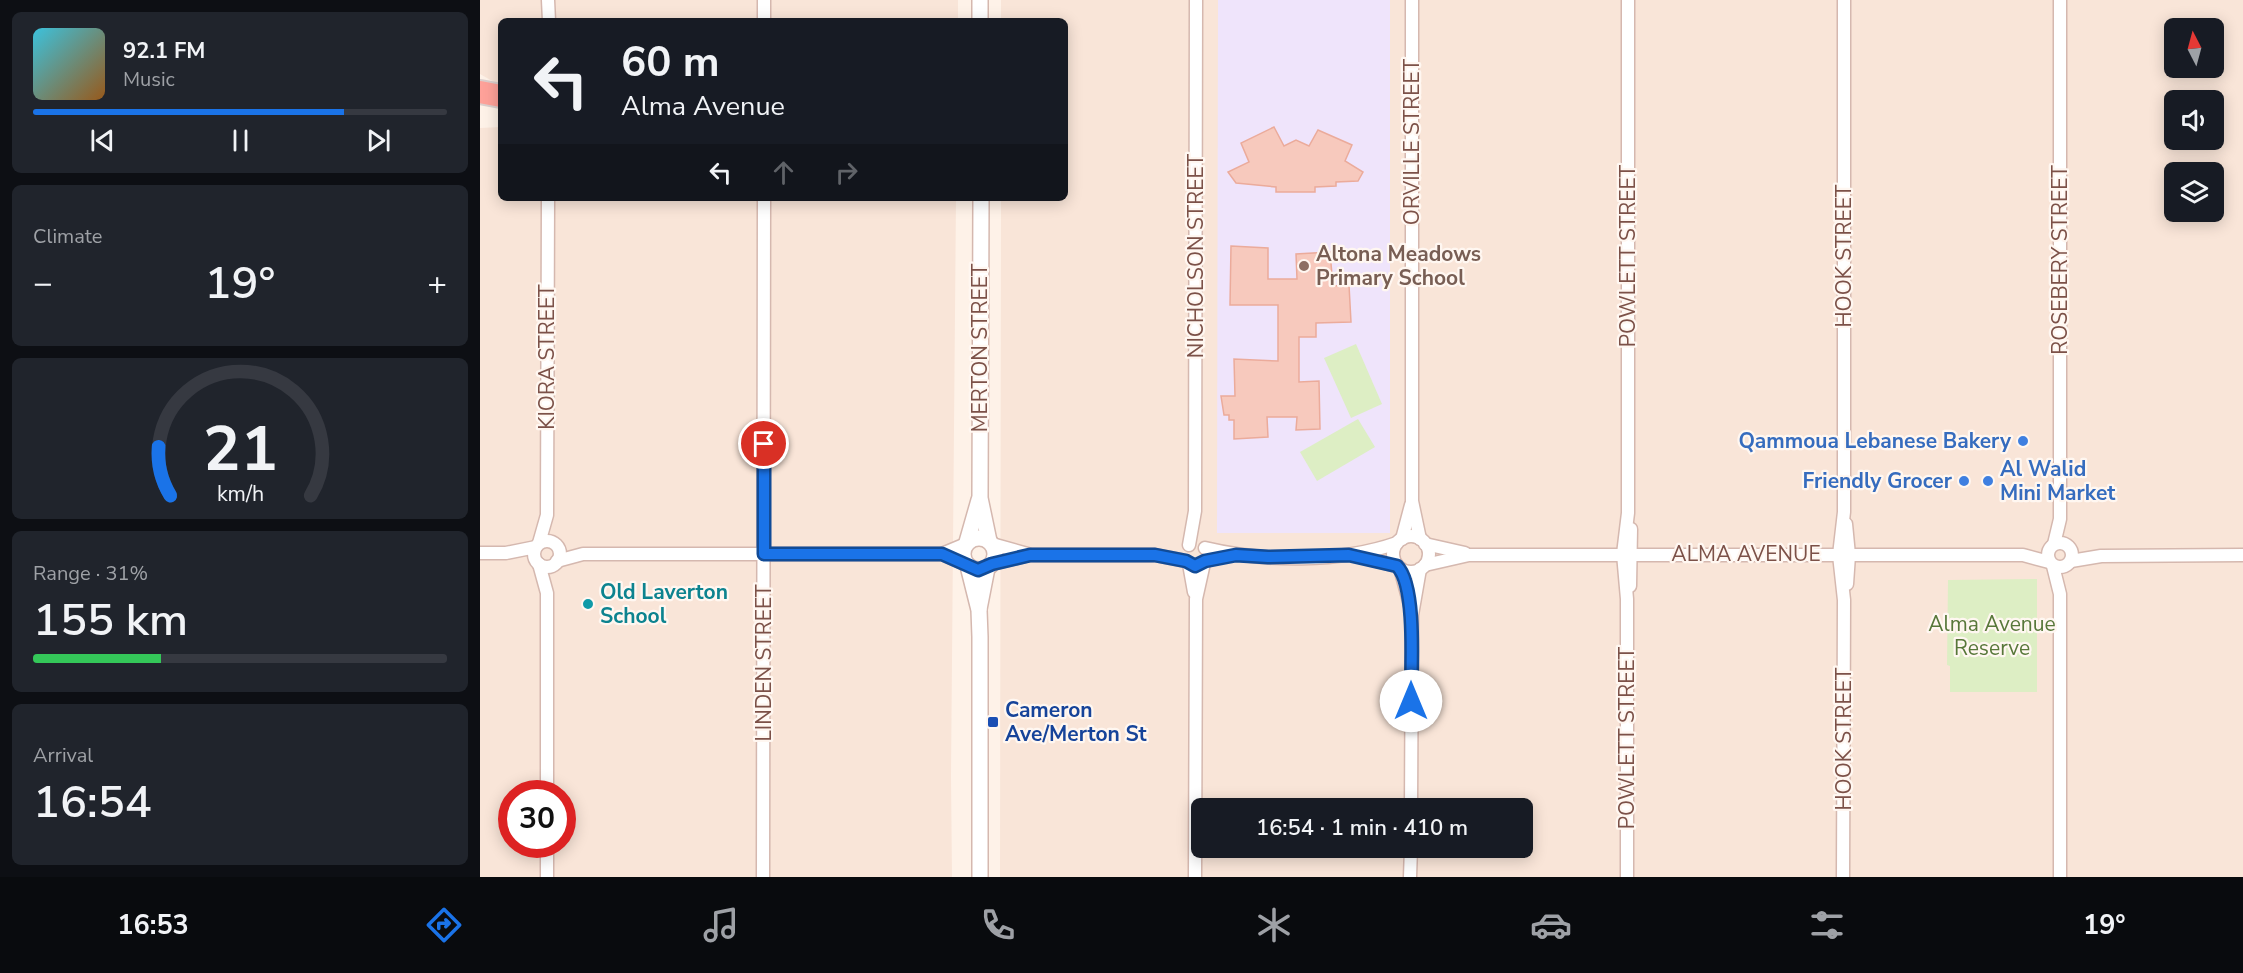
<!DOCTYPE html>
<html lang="en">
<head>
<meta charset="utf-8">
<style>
  body { margin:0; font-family:"Nunito Sans",sans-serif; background:#20242c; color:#f1f3f6; height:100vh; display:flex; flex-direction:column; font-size:22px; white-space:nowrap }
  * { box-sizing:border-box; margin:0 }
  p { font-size:20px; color:#9ea1a6 }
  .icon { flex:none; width:33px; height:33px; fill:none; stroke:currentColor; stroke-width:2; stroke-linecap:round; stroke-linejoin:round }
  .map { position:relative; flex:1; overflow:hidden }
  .details { display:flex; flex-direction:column; gap:12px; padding:12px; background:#0d0f14; width:480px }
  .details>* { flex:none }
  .guide { position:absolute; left:18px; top:18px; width:570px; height:183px; border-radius:9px; box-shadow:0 3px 15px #0003; background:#171b24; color:#f1f3f6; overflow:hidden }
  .needle { width:39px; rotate:354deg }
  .controls { position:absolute; left:1684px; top:18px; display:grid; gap:12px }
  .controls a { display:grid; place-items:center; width:60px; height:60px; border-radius:9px; background:#171b24; box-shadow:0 3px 15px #0003; font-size:30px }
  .speed { position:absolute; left:18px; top:780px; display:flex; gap:12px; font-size:30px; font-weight:700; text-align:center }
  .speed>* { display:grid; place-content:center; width:78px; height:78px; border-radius:50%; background:#171b24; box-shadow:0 3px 15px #0003; line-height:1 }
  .speed .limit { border:9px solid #d22; background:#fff; color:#111 }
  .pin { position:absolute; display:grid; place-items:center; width:51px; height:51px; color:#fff; margin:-26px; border:3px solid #fff; border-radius:50%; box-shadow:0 2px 6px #0007 }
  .me { position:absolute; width:66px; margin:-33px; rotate:0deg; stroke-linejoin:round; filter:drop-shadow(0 0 4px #0008) }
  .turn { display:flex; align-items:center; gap:21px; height:126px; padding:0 24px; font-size:27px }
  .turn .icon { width:78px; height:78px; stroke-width:2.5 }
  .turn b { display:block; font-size:42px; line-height:51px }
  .lanes { display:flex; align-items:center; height:57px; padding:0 24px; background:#0003; justify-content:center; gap:30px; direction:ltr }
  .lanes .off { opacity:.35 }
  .big { font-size:45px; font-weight:600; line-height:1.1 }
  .details .tile { flex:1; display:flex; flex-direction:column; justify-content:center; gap:9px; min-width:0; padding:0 21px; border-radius:9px; background:#20242c }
  .details .dial { align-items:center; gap:0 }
  .dial svg { height:156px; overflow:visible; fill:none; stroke:#363941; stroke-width:7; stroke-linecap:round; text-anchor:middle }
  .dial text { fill:#f1f3f6; stroke:none }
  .song { display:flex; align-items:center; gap:18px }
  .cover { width:72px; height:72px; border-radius:9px; background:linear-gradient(135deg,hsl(190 70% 55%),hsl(30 70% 35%)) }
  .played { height:6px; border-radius:3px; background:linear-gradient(90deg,#1a73e8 75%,#363941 75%) }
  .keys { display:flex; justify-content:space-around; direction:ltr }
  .heat { display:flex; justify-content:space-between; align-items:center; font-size:33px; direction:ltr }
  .charge { height:9px; border-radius:4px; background:linear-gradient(90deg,#34c759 31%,#363941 0) }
  .trip { position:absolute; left:711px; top:798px; width:342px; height:60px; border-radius:9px; background:#171b24; box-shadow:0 3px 15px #0003; font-weight:600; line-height:60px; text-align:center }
  .dock { display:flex; height:96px; justify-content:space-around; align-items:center; background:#090b0e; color:#9ea1a6 }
  .dock .icon { width:42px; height:42px }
  .dock .active { color:#1a73e8 }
  .dock b { font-size:27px; color:#f1f3f6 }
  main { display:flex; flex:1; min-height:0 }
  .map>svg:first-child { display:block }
  .residential { fill:#f9e5d8; fill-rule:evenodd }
  .education { fill:#efe4fb }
  .green { fill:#ddeec4 }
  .building { fill:#f7c9bd; stroke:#ebab9b; stroke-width:1.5 }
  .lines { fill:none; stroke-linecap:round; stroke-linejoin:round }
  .minor-casing { stroke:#d5b8af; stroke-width:15 }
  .tertiary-casing { stroke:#d5b8af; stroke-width:18 }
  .motorway-casing { stroke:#dacecc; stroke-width:26 }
  .minor { stroke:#fff; stroke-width:12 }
  .tertiary { stroke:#fff; stroke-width:15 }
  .motorway { stroke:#fea199; stroke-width:22 }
  .route-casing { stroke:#114b97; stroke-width:15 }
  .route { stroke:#1a73e8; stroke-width:10 }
  .education-dot { fill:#8d6e63; stroke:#fff7f1; stroke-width:2 }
  .shop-dot { fill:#3f7fe0; stroke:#fff7f1; stroke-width:2 }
  .culture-dot { fill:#0f9aa8; stroke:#fff7f1; stroke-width:2 }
  .transit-dot { fill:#1a4fb4; stroke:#fff7f1; stroke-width:2 }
  .labels { text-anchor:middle; stroke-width:4.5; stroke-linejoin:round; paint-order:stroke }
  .street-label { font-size:21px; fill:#7c5148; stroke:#fff7f1 }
  .education-label { font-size:21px; font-weight:bold; fill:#785e54; stroke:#fff7f1; text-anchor:start }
  .shop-label { font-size:21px; font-weight:bold; fill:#366cbe; stroke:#fff7f1; text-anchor:end }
  .culture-label { font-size:21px; font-weight:bold; fill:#0d838f; stroke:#fff7f1; text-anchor:start }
  .park-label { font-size:21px; fill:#577739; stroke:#fff7f1 }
  .transit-label { font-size:21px; font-weight:bold; fill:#164399; stroke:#fff7f1; text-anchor:start }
</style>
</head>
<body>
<main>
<section class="details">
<div class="tile">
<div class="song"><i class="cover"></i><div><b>92.1 FM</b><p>Music</p></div></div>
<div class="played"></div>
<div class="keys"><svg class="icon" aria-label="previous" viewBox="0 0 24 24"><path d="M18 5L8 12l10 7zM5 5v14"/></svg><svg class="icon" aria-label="pause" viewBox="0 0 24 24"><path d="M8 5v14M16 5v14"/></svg><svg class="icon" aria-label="next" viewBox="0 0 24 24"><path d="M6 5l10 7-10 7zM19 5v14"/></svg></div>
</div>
<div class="tile"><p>Climate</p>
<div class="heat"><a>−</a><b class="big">19°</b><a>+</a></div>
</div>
<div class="tile dial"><svg viewBox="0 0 100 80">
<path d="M14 69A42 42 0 1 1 86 69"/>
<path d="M14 69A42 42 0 0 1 8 44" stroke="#1a73e8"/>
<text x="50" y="56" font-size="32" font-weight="700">21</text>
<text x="50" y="72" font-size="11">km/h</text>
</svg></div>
<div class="tile"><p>Range · 31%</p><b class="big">155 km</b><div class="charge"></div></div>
<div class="tile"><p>Arrival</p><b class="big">16:54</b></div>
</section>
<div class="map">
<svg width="1763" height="877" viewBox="0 0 1763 877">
  <rect width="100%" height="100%" fill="#fef2e8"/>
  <!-- residential -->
  <g class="residential">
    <path d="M0,0H478V21H21V86L0,74Z"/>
    <path d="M521,0H1763V877H520L521,198H585V21H521ZM1695,28H1734V68H1695ZM1695,100H1734V140H1695ZM1695,172H1734V212H1695ZM722,808H1042V848H722Z"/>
    <path d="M21,127V198H476L471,776L472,877H0V128ZM32,794H82V844H32Z"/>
  </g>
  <!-- education -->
  <path class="education" d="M738,0H910V533H737Z"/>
  <!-- green -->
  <g class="green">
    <path d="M876,344L902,404L871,418L844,358Z"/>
    <path d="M878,419L895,447L837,481L820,452Z"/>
    <path d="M1557,579V692H1470V666L1467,665L1468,580Z"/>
  </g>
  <!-- building -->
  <g class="building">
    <path d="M794,127L804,146L816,140L829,146L838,130L872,145L865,161L883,172L878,181L856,182V186L835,187V192H796V187L756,183L748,172L769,162L761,143Z"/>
    <path d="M751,246L788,248V279H817L816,254L850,252L853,286L869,285L871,322L836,323V337H819V382L839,381L840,429L816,430L817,417H787L788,437L754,439V420H749V415H744L741,396H755L754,359L798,361V305H750Z"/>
  </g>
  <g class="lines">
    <defs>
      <g id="minor">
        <path d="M68,0L69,21"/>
        <path d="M284,0V21"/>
        <path d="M932,0V501L940,539"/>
        <path d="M1366,524L1369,555L1367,584"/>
        <circle cx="931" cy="554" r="18"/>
        <path d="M922,539L931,505"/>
        <circle cx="67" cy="554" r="13"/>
        <circle cx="1580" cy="555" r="12"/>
        <path d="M59,543L67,515L68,198"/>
        <path d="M512,544L551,555H675L706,561"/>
        <path d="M945,544L985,553"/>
        <path d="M1574,544L1580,519V0"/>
        <path d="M709,545L715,511L716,0"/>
        <path d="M725,548C784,562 860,563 917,543"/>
        <path d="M0,553H26L56,547"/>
        <path d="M462,554L487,565"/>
        <path d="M878,556L917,566"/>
        <path d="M77,561L103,554H462L486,544"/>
        <path d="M1591,561L1621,556L1763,555"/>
        <path d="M59,564L67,593V794"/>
        <path d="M511,564L549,555"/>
        <path d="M709,564L714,592"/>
        <path d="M945,565L989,555H1543L1569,562"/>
        <path d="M1573,566L1580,594V877"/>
        <path d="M920,568L930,605"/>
        <path d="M1150,586L1151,529"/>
        <path d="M931,808L932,615L940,569"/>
        <path d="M67,844V877"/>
        <path d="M283,877L284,198"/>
        <path d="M715,877L716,599L724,563"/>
        <path d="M930,877L931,848"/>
        <path d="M1147,877V599L1143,554L1148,513V0"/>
        <path d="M1363,877L1364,600L1359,555L1364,512V0"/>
      </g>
      <g id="tertiary">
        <path d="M500,21V0"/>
        <path d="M501,198L500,498L509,541"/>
        <circle cx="499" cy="554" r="16"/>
        <path d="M487,542L499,500"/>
        <path d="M488,566L499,610L500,637V877"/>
        <path d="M499,609L507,568"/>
      </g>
      <path id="motorway" d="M0,92L21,96"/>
    </defs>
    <!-- minor casing -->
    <use href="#minor" class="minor-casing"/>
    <!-- tertiary casing -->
    <use href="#tertiary" class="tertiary-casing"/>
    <!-- motorway casing -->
    <use href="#motorway" class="motorway-casing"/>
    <!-- minor -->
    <use href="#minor" class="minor"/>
    <!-- tertiary -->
    <use href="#tertiary" class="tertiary"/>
    <!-- motorway -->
    <use href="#motorway" class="motorway"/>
  </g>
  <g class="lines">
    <defs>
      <path id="route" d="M284,444V554H462L498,570L512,564L550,555H675L706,561L715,566L725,561L756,555L788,557L869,555L917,566C937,586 931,672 931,701"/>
    </defs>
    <!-- route casing -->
    <use href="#route" class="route-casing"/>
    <!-- route -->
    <use href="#route" class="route"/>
  </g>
  <!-- markers -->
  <circle class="education-dot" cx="824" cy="266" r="6"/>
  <g class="shop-dot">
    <circle cx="1543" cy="441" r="6"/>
    <circle cx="1484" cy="481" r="6"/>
    <circle cx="1508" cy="481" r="6"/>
  </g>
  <circle class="culture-dot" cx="108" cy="604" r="6"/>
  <rect class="transit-dot" x="507" y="716" width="12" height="12" rx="3"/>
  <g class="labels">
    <!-- street labels -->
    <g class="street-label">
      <text transform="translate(932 142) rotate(-90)" y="7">ORVILLE STREET</text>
      <text transform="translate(716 256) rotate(-90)" y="7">NICHOLSON STREET</text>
      <text transform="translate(1148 256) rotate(-90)" y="7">POWLETT STREET</text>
      <text transform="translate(1364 256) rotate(-90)" y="7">HOOK STREET</text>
      <text transform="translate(1580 260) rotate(-90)" y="7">ROSEBERY STREET</text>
      <text transform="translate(500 348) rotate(-90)" y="7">MERTON STREET</text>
      <text transform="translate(67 357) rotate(-90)" y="7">KIORA STREET</text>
      <text x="1266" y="561">ALMA AVENUE</text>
      <text transform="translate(284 663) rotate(-90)" y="7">LINDEN STREET</text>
      <text transform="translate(1147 738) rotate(-90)" y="7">POWLETT STREET</text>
      <text transform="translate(1364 739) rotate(-90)" y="7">HOOK STREET</text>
    </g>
    <!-- education labels -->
    <g class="education-label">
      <text x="836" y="261">Altona Meadows<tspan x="836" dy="24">Primary School</tspan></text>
    </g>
    <!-- shop labels -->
    <g class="shop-label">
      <text x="1531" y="448">Qammoua Lebanese Bakery</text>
      <text x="1520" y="476" text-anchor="start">Al Walid<tspan x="1520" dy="24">Mini Market</tspan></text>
      <text x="1472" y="488">Friendly Grocer</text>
    </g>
    <!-- culture labels -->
    <g class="culture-label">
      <text x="120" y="599">Old Laverton<tspan x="120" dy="24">School</tspan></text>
    </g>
    <!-- park labels -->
    <g class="park-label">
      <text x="1512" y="631">Alma Avenue<tspan x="1512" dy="24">Reserve</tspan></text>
    </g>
    <!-- transit labels -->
    <g class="transit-label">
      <text x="525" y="717">Cameron<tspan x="525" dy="24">Ave/Merton St</tspan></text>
    </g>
  </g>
</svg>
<div class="controls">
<a><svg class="needle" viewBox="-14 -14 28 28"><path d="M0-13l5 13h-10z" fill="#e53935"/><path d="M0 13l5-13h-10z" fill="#9ea1a6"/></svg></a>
<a><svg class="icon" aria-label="sound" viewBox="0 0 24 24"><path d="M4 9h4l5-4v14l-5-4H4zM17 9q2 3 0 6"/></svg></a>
<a><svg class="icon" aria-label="layers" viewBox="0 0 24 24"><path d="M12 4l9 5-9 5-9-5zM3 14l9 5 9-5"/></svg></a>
</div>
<div class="speed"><div class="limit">30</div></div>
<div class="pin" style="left:284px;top:444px;background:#d93025"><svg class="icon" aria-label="arrive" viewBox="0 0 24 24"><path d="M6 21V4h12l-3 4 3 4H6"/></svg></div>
<svg class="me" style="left:931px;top:701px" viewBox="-20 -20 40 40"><circle r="19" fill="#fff"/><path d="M0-13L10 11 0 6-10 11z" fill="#1a73e8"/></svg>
<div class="trip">16:54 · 1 min · 410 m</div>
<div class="guide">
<div class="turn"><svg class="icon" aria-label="left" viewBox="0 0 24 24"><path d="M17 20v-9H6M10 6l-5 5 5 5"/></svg><div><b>60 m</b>Alma Avenue</div></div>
<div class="lanes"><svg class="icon" aria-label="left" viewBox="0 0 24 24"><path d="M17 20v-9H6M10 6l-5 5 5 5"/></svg><svg class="icon off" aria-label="ahead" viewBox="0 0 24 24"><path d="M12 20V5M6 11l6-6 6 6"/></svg><svg class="icon off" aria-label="right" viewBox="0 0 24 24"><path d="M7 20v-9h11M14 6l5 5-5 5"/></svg></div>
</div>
</div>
</main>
<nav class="dock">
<b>16:53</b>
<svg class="icon active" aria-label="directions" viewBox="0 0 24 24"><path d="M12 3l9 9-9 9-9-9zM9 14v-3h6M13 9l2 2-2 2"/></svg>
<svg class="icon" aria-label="music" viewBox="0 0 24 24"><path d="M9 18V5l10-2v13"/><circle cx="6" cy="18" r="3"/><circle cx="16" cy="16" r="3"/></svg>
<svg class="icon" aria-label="phone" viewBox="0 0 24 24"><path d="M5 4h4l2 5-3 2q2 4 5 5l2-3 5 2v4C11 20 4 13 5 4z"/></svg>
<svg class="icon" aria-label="climate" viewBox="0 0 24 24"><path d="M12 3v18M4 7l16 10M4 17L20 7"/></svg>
<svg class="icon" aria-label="car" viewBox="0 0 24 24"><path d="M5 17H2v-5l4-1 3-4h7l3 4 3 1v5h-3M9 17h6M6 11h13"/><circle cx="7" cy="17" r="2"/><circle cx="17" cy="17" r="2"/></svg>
<svg class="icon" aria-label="filters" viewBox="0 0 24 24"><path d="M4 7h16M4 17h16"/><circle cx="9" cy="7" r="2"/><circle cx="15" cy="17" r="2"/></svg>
<b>19°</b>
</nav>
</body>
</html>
